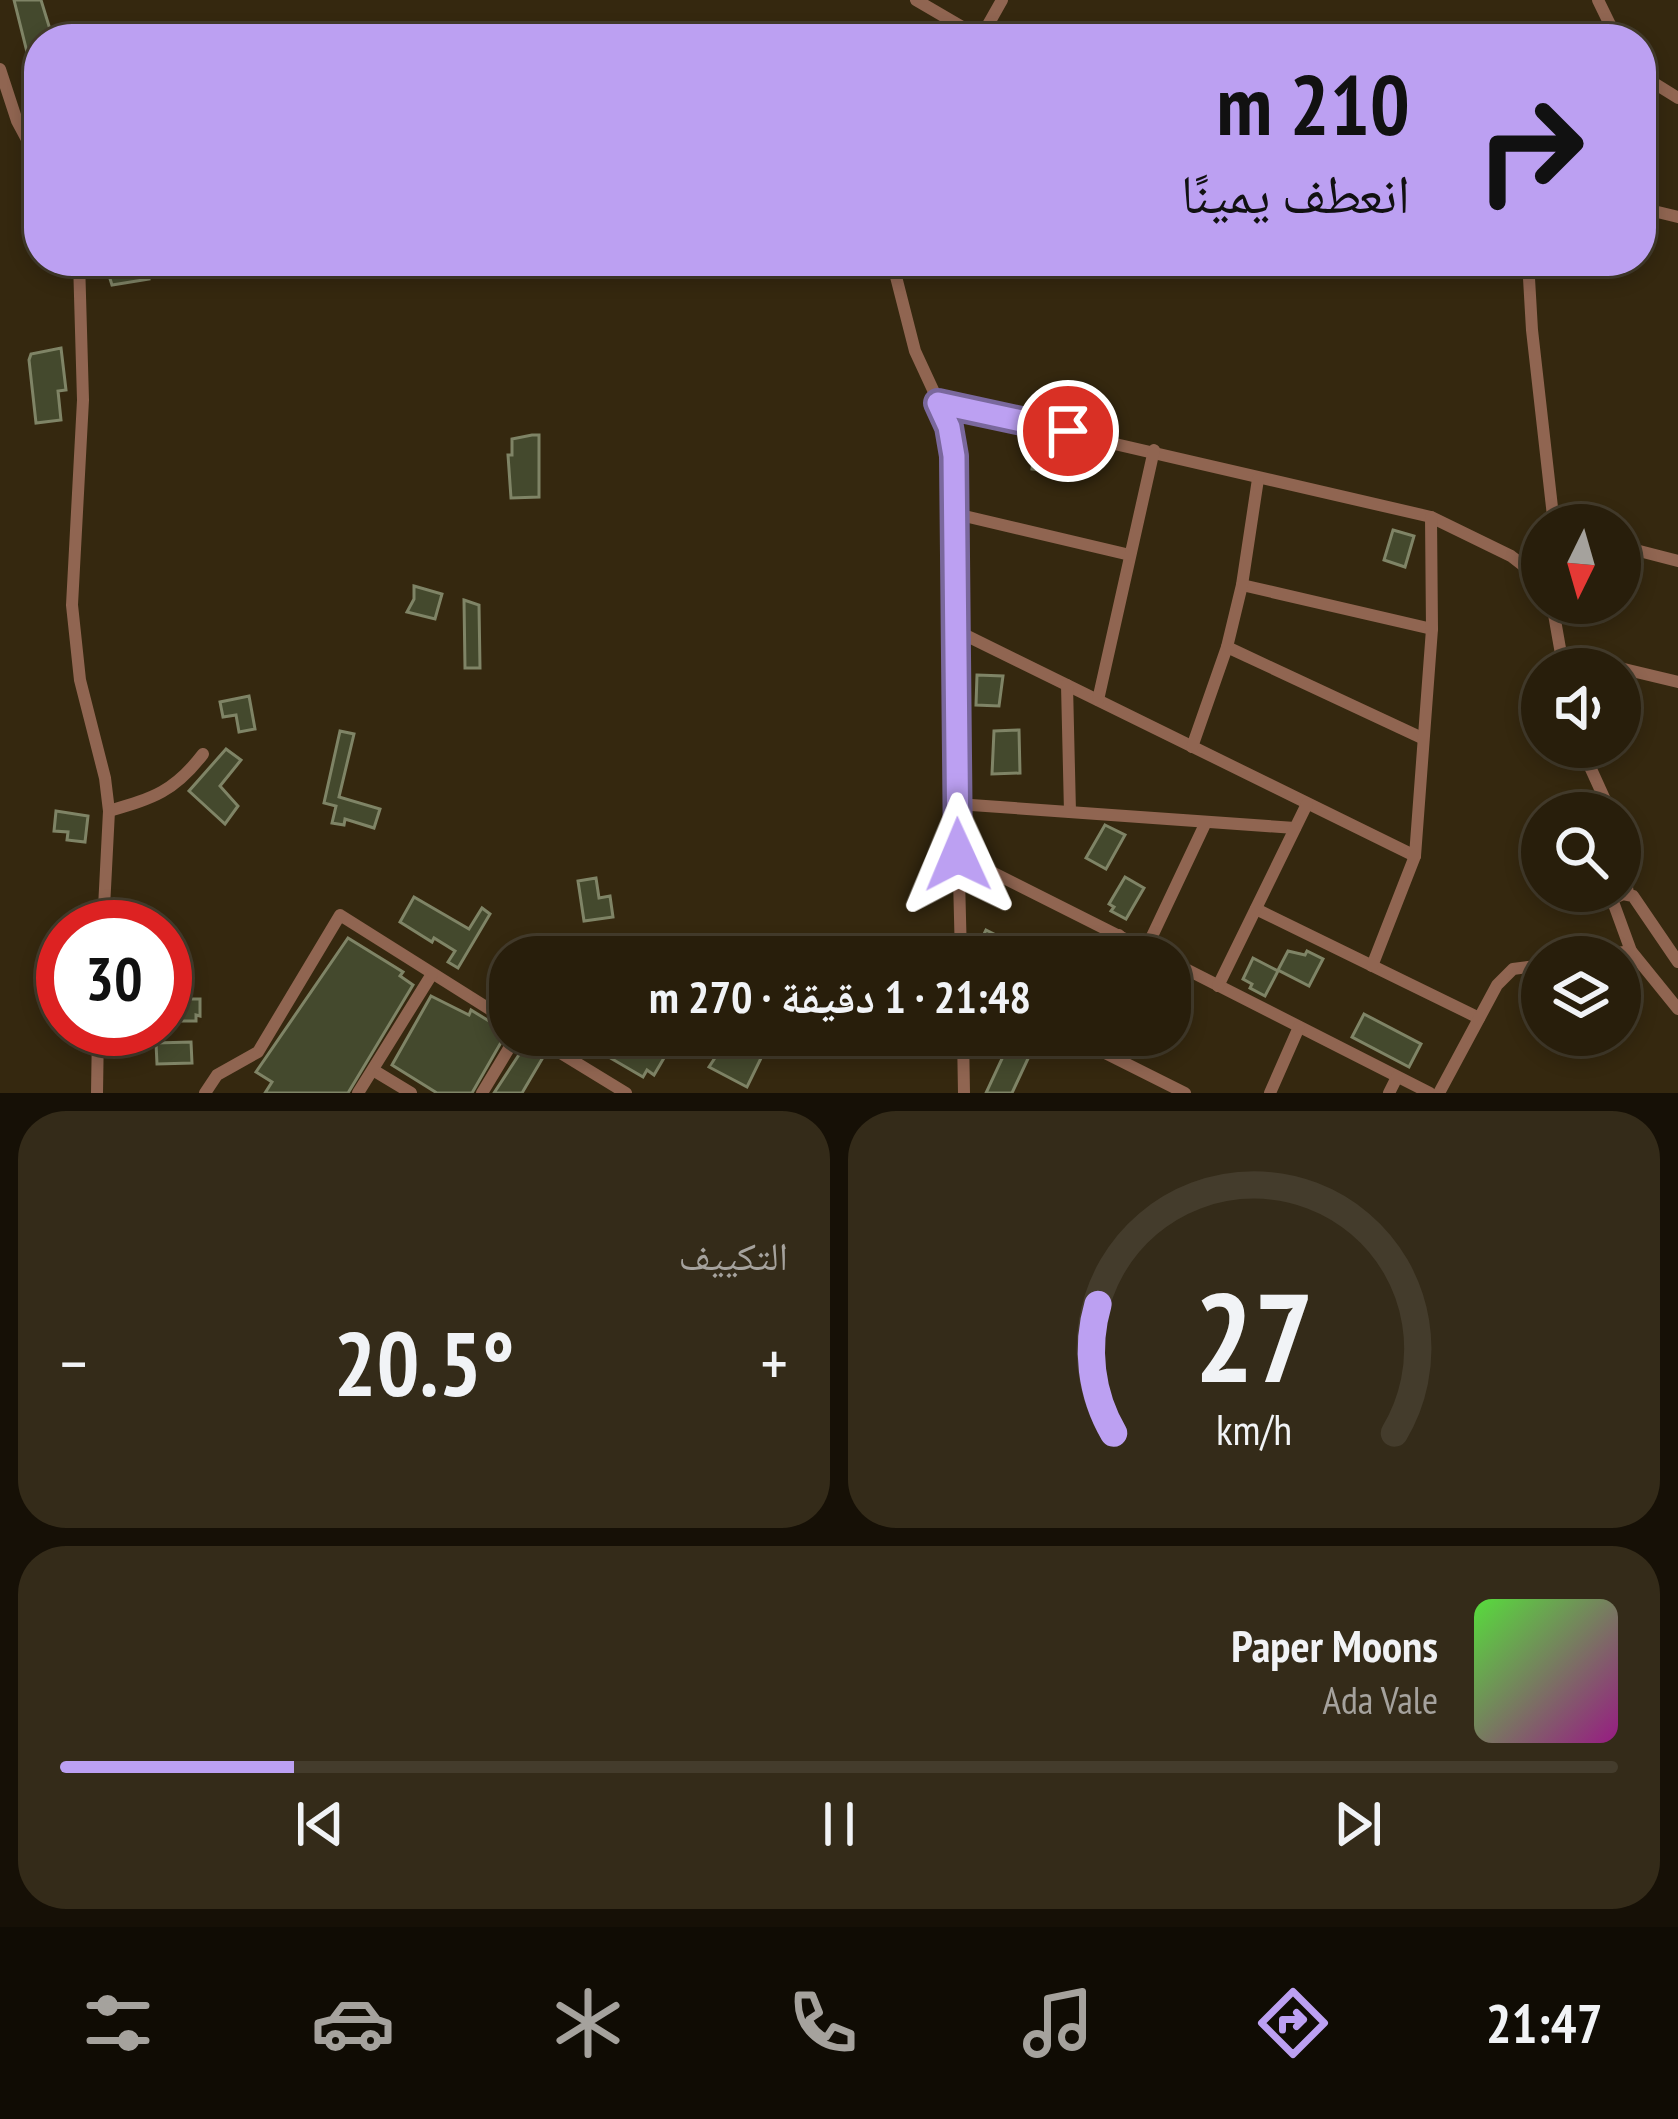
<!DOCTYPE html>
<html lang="ar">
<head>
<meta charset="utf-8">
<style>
  body { margin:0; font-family:"PT Sans Narrow","Noto Naskh Arabic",sans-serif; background:#342b19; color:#f1f3f6; direction:rtl; height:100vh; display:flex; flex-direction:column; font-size:45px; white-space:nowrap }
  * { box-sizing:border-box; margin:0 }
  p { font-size:39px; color:#a5a29d }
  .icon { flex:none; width:66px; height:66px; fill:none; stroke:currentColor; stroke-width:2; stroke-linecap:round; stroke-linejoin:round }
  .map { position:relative; height:1093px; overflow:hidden; direction:ltr }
  .drawer { display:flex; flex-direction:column; gap:18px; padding:18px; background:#161006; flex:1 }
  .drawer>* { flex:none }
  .top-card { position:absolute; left:24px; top:24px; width:1632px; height:252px; border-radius:48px; box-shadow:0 6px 18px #0003,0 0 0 3px #443c2c; direction:rtl; background:#bca0f2; color:#111; overflow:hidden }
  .needle { width:78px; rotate:185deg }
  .tools { position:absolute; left:1521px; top:504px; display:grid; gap:24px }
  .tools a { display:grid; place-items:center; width:120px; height:120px; border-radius:50%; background:#281e0b; box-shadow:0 6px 18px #0003,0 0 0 3px #443c2c; font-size:60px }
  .speed { position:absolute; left:36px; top:900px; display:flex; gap:24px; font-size:60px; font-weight:700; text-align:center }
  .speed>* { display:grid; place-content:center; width:156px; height:156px; border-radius:50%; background:#281e0b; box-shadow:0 6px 18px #0003,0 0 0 3px #443c2c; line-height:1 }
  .speed .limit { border:18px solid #d22; background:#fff; color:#111 }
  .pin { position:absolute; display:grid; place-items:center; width:102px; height:102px; color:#fff; margin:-51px; border:6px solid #fff; border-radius:50%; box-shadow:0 3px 12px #0007 }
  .me { position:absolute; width:132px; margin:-66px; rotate:359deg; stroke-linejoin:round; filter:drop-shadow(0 0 9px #0008) }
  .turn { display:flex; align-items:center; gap:42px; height:252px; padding:0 48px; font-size:54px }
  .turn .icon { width:156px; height:156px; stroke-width:2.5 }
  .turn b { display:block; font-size:84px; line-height:102px }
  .big { font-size:90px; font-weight:700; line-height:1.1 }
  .drawer .card { flex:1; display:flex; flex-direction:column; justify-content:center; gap:18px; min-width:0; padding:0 42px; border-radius:48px; background:#342b19 }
  .drawer .dial { align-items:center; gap:0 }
  .dial svg { height:312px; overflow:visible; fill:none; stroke:#443c2c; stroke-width:7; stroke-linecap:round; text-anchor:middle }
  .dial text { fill:#f1f3f6; stroke:none }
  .song { display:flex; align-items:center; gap:36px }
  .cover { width:144px; height:144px; border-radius:18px; background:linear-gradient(135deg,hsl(110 70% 55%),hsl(310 70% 35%)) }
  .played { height:12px; border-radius:6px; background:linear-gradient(90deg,#bca0f2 15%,#443c2c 15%) }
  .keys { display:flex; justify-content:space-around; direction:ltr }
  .heat { display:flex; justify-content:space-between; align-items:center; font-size:66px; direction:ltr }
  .drawer .tiles { flex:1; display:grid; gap:18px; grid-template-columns:1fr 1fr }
  .card:last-child { grid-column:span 2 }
  .trip { position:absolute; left:489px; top:936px; width:702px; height:120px; border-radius:48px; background:#281e0b; box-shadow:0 6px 18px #0003,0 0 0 3px #443c2c; font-weight:700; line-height:120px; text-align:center; direction:rtl }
  .tab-bar { display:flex; height:192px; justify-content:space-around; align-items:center; background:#100c04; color:#a5a29d }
  .tab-bar .icon { width:84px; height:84px }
  .tab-bar .current { color:#bca0f2 }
  .tab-bar b { font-size:54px; color:#f1f3f6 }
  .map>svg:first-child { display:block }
  .building { fill:#44492d; stroke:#7f8466; stroke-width:3 }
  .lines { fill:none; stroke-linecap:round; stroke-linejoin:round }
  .street { stroke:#906551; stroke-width:12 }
  .route-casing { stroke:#7a689d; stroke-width:30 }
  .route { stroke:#bca0f2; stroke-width:21 }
</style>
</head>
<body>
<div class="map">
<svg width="1678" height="1093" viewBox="0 0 1678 1093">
  <rect width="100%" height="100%" fill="#35280f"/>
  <!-- building -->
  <g class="building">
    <path d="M14,0H41L53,39H39V48L27,52Z"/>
    <path d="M114,261H146L149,279L112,285L106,266L114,265Z"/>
    <path d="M61,348L66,390L58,391L61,420L36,423L29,360L31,354Z"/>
    <path d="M532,435H539V497L511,498L508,455H512V439Z"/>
    <path d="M1036,436L1059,442L1054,472L1032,469Z"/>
    <path d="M1393,530L1414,536L1405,567L1384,560Z"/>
    <path d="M414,586L442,594L435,619L407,612L414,599Z"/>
    <path d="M464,600L479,605L480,668H465Z"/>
    <path d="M977,675L1003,676L999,706L976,705Z"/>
    <path d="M249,696L255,729L239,732L236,715L223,717L220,702Z"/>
    <path d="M1019,730L1020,773L992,774L994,731Z"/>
    <path d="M340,731L354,734L339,797L380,809L374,828L345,819L344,825L332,823L336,806L324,803Z"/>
    <path d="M226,749L241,760L220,786L238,806L225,824L189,791Z"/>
    <path d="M56,811L88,816L85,842L67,840L68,832L54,831Z"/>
    <path d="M1105,825L1125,835L1106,869L1086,858Z"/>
    <path d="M1125,877L1144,888L1126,919L1111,911L1114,907L1109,904Z"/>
    <path d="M596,878L599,898L610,896L613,917L584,921L578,881Z"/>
    <path d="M414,897L469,929L482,908L490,914L458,968L448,962L455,951L434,938L432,942L400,922Z"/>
    <path d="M986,930L1012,943L1039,957H983L981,940Z"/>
    <path d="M348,938L403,972L400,976L413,985L348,1093H265L272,1082L256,1072Z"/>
    <path d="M1288,951L1305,955L1307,951L1323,959L1309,986L1278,970Z"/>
    <path d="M1253,958L1278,971L1265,996L1250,988L1252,984L1243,979Z"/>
    <path d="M431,996L469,1015L471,1010L507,1032L472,1093H437L392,1065Z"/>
    <path d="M165,999H200V1016L196,1015V1021H165Z"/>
    <path d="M1364,1014L1421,1044L1409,1067L1352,1037Z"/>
    <path d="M603,1035H668L664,1042L671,1046L654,1075L647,1070L643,1077L595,1049Z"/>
    <path d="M730,1035L765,1050L747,1087L709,1067Z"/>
    <path d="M1013,1035H1039L1012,1093H986Z"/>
    <path d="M191,1042L192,1063L157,1064L156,1043Z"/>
    <path d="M526,1044L542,1059L522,1093H494Z"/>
  </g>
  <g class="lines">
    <!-- street -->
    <g class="street">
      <path d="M916,0L981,38"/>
      <path d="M1598,0L1617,39"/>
      <path d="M980,39L1002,0"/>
      <path d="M0,69L17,121L39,162"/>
      <path d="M1641,75L1678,98"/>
      <path d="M1641,208L1678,217"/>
      <path d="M79,261L83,400L72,605L80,680L105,778L109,811L103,927"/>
      <path d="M198,261L200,265"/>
      <path d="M892,261L915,351L946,418L954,456V679L961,957"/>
      <path d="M1528,261L1532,330L1554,525"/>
      <path d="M938,403L1431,517L1511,556L1542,580"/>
      <path d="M956,514L1130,555"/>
      <path d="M1620,546L1678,561"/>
      <path d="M1242,585L1432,629"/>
      <path d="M1552,603L1561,654L1678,682"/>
      <path d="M955,630L1415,856"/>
      <path d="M1227,647L1422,738"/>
      <path d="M1067,685L1070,812"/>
      <path d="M1098,700L1154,450"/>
      <path d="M1192,747L1227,647L1242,585L1258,479"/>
      <path d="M1581,747L1611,813"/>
      <path d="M957,804L1295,828"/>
      <path d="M109,811C153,798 174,792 203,754"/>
      <path d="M1620,841L1628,894"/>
      <path d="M958,855L1161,957"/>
      <path d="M1256,909L1479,1018"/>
      <path d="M1146,949L1206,822"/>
      <path d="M1108,957L1119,935"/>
      <path d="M1591,957L1631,951"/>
      <path d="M1170,961L1430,1093"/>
      <path d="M1678,962L1633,896L1623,894L1612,899L1631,951L1678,1009"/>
      <path d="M1372,966L1415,856L1432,629L1431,517"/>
      <path d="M1218,986L1307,804"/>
      <path d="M531,1035L626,1093"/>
      <path d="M963,1035L964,1093"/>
      <path d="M1069,1035L1185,1093"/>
      <path d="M373,1070L411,1093"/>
      <path d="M97,1093L98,1029"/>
      <path d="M205,1093L217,1075L258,1052L340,915L510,1022"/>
      <path d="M358,1093L432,974"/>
      <path d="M482,1093L517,1035"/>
      <path d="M1270,1093L1299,1027"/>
      <path d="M1389,1093L1397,1077"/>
      <path d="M1439,1093L1497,985L1513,969L1542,965"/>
    </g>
  </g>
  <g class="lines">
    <defs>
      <path id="route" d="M958,855L954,456L949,427L938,403L1068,431"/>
    </defs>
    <!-- route casing -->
    <use href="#route" class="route-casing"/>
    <!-- route -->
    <use href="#route" class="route"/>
  </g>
</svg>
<div class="tools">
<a><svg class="needle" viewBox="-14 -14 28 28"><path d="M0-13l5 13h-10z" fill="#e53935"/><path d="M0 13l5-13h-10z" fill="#a5a29d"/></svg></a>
<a><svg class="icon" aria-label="sound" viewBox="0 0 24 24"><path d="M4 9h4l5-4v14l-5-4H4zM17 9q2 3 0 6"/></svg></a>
<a><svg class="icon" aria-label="search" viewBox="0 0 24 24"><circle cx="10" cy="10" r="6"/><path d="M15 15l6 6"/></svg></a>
<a><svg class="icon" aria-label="layers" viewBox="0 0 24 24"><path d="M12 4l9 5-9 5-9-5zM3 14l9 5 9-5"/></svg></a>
</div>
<div class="speed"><div class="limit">30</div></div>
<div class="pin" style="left:1068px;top:431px;background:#d93025"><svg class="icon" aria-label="arrive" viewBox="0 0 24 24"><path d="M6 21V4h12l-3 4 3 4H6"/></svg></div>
<svg class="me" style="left:958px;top:855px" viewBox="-20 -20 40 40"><path d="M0-17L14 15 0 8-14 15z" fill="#bca0f2" stroke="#fff" stroke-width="4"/></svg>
<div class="trip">21:48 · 1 دقيقة · 270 m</div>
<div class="top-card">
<div class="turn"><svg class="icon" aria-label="right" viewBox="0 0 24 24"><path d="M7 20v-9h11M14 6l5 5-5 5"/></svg><div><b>210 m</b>انعطف يمينًا</div></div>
</div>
</div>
<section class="drawer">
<div class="tiles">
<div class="card dial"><svg viewBox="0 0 100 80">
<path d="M14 69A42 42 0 1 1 86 69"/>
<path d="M14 69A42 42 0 0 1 10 36" stroke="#bca0f2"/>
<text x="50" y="56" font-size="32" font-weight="700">27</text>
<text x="50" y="72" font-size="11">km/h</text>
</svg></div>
<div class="card"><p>التكييف</p>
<div class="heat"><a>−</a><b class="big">20.5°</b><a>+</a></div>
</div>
<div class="card">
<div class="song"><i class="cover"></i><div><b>Paper Moons</b><p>Ada Vale</p></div></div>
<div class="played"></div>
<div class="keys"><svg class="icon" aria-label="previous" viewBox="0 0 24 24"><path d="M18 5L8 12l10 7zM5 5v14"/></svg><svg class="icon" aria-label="pause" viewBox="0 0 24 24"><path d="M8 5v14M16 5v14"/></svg><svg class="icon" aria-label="next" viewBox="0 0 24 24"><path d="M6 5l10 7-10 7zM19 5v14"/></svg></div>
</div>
</div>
</section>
<nav class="tab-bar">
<b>21:47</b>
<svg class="icon current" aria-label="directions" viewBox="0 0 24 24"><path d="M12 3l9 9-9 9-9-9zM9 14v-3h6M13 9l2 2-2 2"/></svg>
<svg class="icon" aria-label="music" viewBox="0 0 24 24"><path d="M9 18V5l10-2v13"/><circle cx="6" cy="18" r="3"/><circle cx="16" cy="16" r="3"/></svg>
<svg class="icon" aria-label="phone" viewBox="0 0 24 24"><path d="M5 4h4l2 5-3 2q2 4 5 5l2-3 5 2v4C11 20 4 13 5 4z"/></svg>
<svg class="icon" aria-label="climate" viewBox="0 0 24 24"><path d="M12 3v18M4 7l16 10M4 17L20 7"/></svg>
<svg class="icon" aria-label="car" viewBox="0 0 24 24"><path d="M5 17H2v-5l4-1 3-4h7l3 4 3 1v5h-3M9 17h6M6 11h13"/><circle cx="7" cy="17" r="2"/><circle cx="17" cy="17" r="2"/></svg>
<svg class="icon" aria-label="filters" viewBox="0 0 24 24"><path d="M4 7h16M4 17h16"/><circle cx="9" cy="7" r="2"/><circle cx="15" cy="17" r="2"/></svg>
</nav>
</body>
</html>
